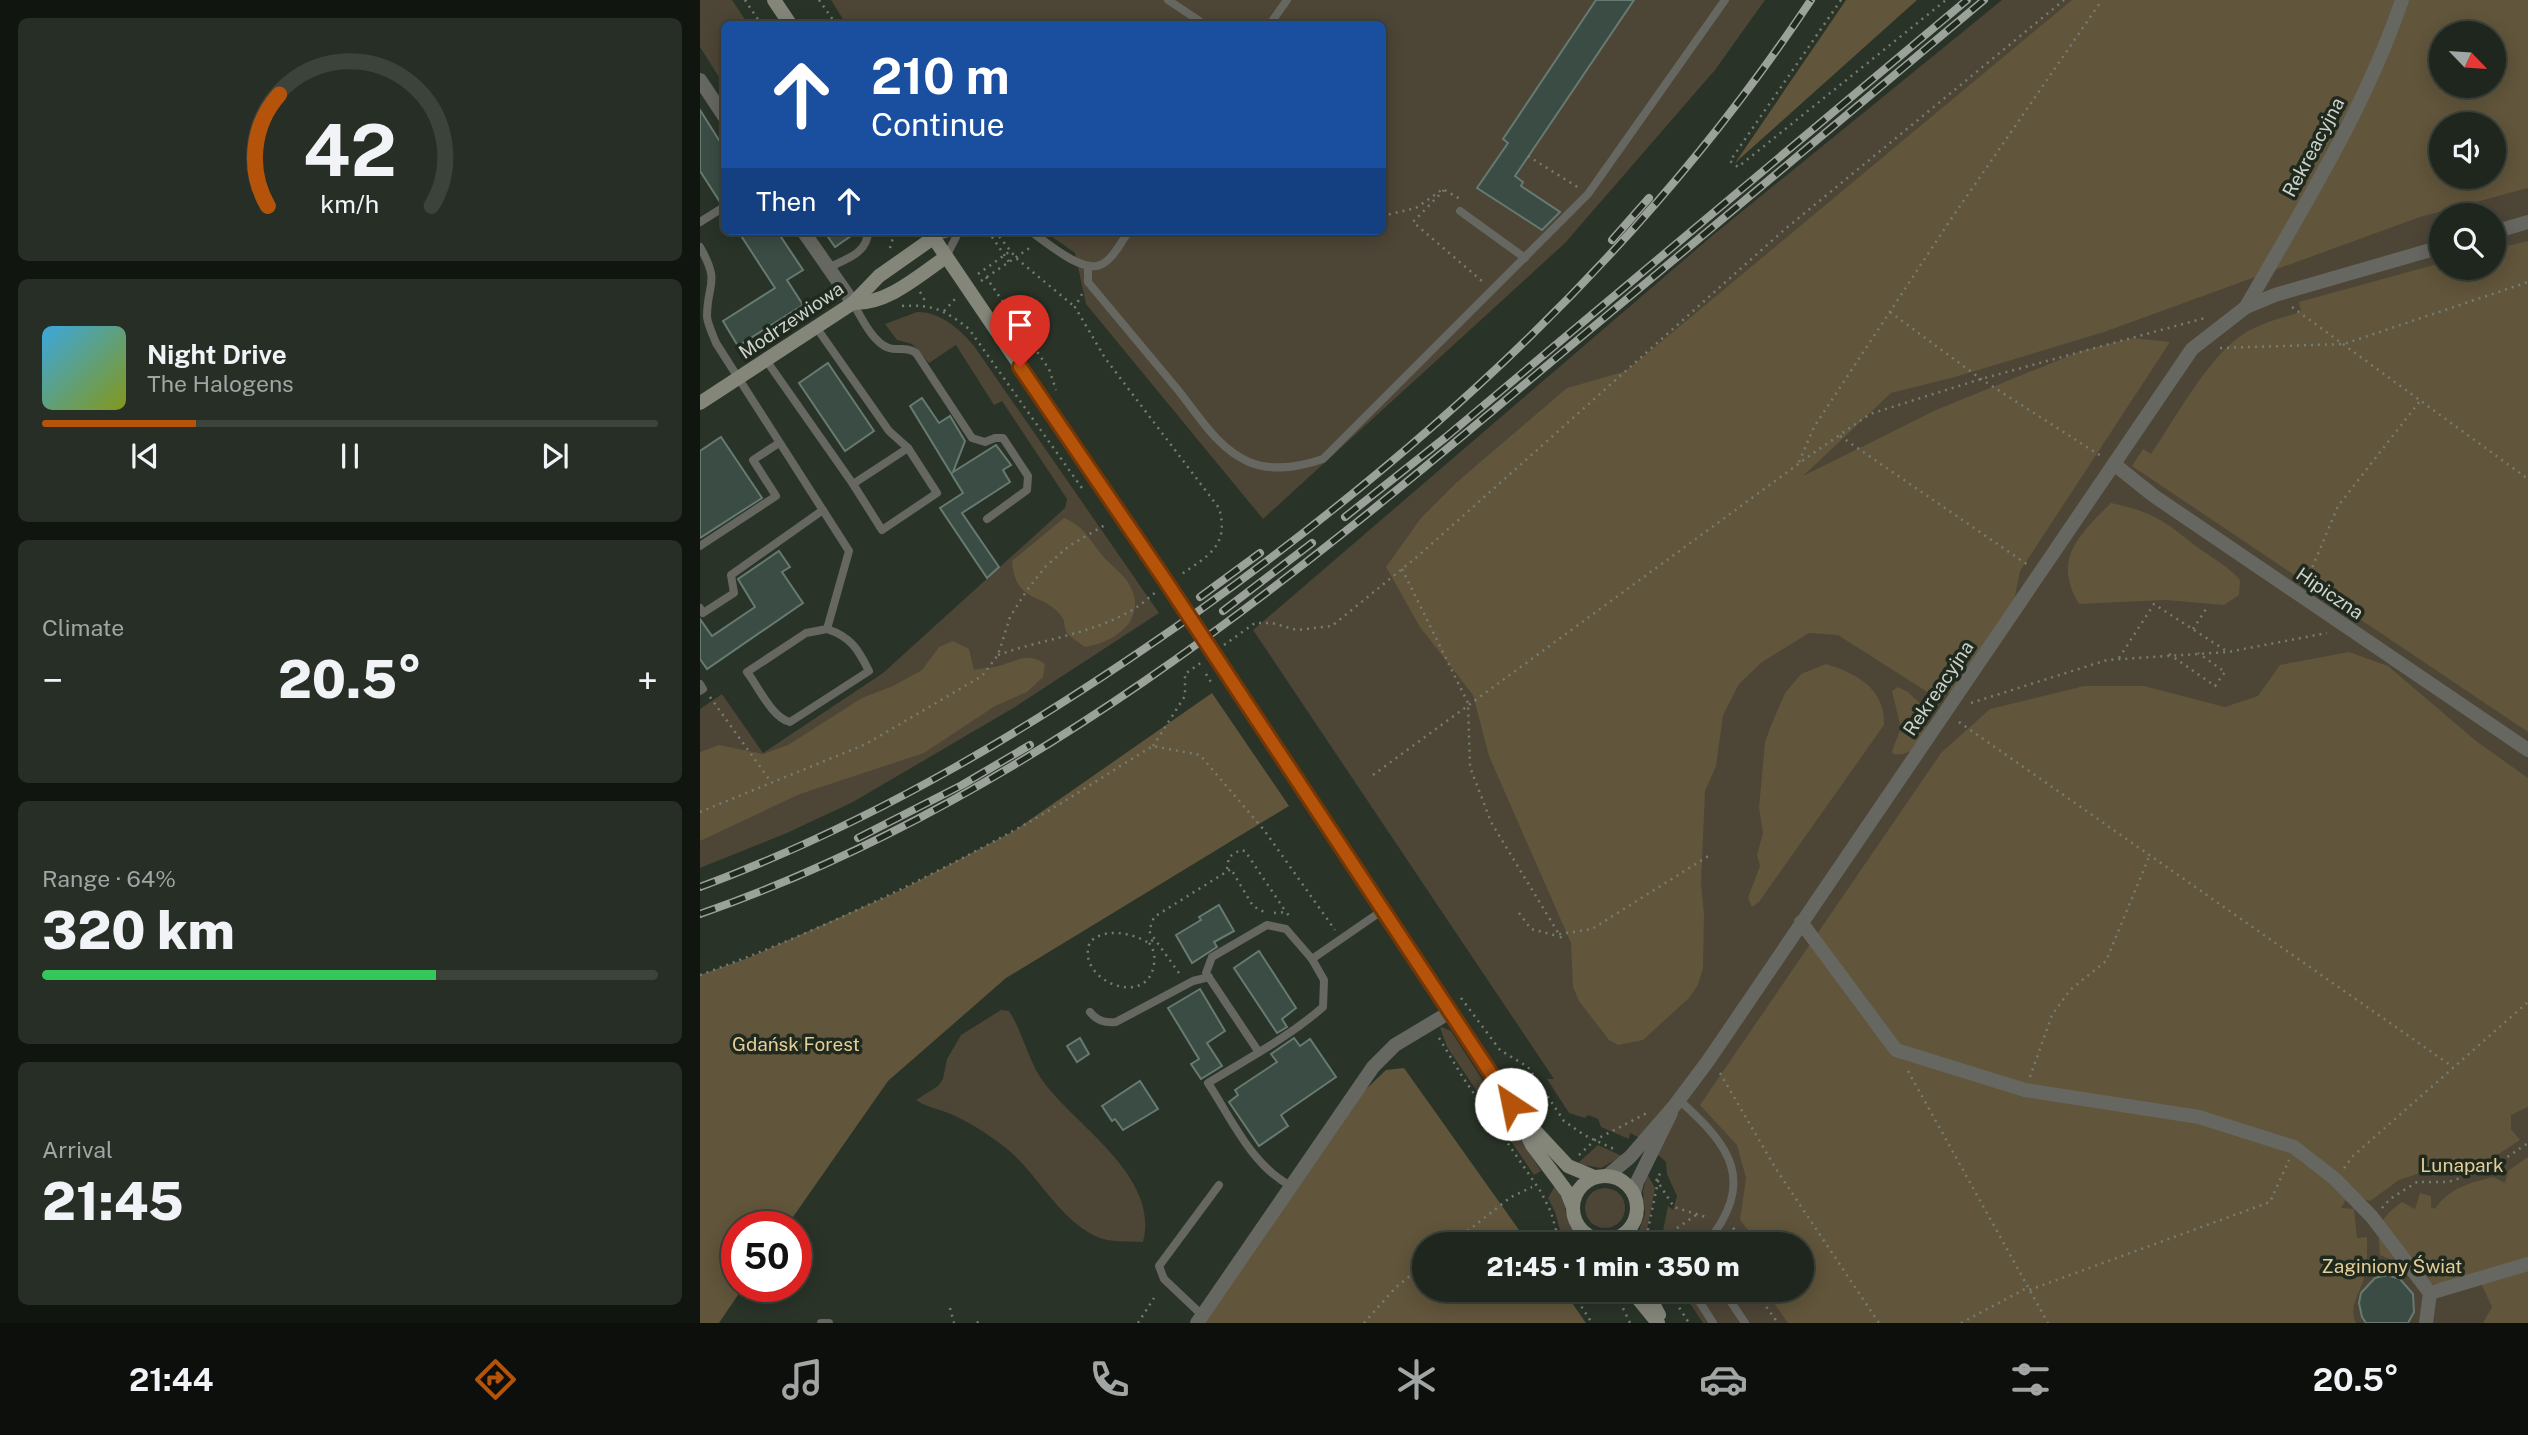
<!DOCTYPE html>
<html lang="en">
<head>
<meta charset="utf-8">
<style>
  body { margin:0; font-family:"Public Sans",sans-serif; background:#272e26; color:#f1f3f6; height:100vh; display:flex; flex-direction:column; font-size:26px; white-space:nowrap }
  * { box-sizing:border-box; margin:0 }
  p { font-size:23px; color:#a1a5a4 }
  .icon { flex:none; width:38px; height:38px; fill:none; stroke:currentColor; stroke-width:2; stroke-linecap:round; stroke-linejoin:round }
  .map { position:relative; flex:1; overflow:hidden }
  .sheet { display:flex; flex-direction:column; gap:18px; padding:18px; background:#111510; width:700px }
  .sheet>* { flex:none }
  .top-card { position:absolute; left:21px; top:21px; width:665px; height:214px; border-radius:10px; box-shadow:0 4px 18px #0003,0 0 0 2px #3c433b; background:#1a4fa0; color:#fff; overflow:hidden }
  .needle { width:46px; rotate:115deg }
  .fabs { position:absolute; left:1729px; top:21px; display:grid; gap:14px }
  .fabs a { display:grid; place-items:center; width:77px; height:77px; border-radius:50%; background:#1f261d; box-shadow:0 4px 18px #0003,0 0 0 2px #3c433b; font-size:35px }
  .speed { position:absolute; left:21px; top:1211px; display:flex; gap:14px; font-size:35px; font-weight:700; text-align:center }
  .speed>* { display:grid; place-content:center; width:91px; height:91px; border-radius:50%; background:#1f261d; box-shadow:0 4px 18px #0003,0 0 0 2px #3c433b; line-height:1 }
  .speed .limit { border:10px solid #d22; background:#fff; color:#111 }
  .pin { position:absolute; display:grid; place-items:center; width:60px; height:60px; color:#fff; margin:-72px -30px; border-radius:50% 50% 50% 0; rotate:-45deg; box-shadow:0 0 7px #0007 }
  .pin .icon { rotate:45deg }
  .me { position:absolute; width:77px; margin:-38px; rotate:326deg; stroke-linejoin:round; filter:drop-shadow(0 0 5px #0008) }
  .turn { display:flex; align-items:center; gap:24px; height:147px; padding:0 35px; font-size:32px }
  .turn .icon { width:91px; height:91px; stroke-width:2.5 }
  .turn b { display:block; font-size:49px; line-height:60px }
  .then { display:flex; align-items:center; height:66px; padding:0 35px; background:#0003; gap:14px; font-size:26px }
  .big { font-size:52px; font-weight:800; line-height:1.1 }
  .sheet .card { flex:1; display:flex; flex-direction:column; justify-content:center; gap:10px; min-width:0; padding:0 24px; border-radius:10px; background:#272e26 }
  .sheet .dial { align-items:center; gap:0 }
  .dial svg { height:182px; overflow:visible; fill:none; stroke:#3c433b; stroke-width:7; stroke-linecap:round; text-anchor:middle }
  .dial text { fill:#f1f3f6; stroke:none }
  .song { display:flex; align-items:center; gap:21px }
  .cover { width:84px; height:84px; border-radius:10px; background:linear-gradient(135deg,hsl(200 70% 55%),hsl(70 70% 35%)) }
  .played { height:7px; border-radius:4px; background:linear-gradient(90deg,#b45309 25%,#3c433b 25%) }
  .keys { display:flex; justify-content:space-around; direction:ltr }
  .heat { display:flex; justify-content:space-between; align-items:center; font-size:38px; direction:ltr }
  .charge { height:10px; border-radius:5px; background:linear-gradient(90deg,#34c759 64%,#3c433b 0) }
  .trip { position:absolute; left:712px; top:1232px; width:402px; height:70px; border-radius:35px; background:#1f261d; box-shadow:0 4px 18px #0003,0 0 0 2px #3c433b; font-weight:800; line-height:70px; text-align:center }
  .tabs { display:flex; height:112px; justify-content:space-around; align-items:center; background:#0c0f0c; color:#a1a5a4 }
  .tabs .icon { width:49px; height:49px }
  .tabs .current { color:#b45309 }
  .tabs b { font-size:32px; color:#f1f3f6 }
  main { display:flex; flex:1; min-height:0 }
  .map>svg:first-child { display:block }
  .green { fill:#4d4536; fill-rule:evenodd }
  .forest { fill:#61553b; fill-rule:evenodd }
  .building { fill:#3a4c44; stroke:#677a72; stroke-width:2 }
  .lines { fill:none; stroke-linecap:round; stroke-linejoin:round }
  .path { stroke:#757d73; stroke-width:2.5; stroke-dasharray:2 5; stroke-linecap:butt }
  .lane { stroke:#666760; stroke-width:8 }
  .street { stroke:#666760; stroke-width:14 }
  .secondary { stroke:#84867a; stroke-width:14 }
  .rail-casing { stroke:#9ba29a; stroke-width:8 }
  .rail { stroke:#1f291d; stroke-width:5; stroke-dasharray:16; stroke-linecap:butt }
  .secondary-bridge { stroke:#84867a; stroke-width:14 }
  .route-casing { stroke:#753606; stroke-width:18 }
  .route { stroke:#b45309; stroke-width:12 }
  .labels { text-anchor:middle; stroke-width:7; stroke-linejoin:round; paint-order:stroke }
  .street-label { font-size:19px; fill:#cdd3cc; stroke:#1f291d }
  .park-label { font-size:19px; fill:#e5cd9a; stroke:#1f291d }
</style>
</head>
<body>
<main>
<section class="sheet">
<div class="card dial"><svg viewBox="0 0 100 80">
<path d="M14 69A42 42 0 1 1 86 69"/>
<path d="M14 69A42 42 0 0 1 19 20" stroke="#b45309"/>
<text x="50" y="56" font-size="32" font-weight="700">42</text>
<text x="50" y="72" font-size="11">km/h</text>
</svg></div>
<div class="card">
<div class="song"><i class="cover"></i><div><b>Night Drive</b><p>The Halogens</p></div></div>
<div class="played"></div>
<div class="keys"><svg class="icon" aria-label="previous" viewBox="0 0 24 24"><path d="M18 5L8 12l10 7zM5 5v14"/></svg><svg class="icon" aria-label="pause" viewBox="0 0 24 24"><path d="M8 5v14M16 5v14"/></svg><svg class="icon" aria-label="next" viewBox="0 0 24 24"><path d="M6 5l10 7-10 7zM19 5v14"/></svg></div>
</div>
<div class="card"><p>Climate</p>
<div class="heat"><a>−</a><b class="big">20.5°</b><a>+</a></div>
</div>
<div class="card"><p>Range · 64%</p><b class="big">320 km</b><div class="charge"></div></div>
<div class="card"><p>Arrival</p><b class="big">21:45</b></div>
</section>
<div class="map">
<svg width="1828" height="1323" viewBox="0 0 1828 1323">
  <rect width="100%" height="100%" fill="#293327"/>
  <!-- green -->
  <g class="green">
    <path d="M0,0H32L48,24H24V85L0,47Z"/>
    <path d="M131,0H1065L1015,70L865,243L563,519L386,304L375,253L344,231H682V24H146Z"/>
    <path d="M1302,0H1828V1323H1003L981,1290H1102V1244H965L967,1233L962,1236L968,1206L973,1210L977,1196L967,1174L966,1162L938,1137L930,1133L929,1139L901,1127L898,1119L888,1115L885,1118L869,1113L847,1079H854L553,630L1013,235ZM1741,33H1794V86H1741ZM1741,124H1794V177H1741ZM1741,215H1794V268H1741Z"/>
    <path d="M217,312C239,311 260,329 274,346L459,613L315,707L153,802L87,833L0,868V709L22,694L63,753L183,673L365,508L367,499L302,401L294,405L256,345L229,363L212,344L197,340L185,324Z"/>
    <path d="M301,1010L309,1011C324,1034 328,1062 345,1084C379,1128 460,1178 443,1242C428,1241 409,1243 395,1236C355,1216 337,1171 302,1145C286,1133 269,1122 251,1114C239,1109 226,1107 216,1100L238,1086L243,1079L247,1059L261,1035Z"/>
    <path d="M742,1027L751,1031L841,1171L834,1175L747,1047L740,1028Z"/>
    <path d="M898,1145L922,1156L901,1168L877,1164Z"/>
    <path d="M947,1174L955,1188L945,1241L943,1244H934L945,1214L943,1191Z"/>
    <path d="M855,1186C871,1208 862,1227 888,1244H864L855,1212L848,1198Z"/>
    <circle cx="905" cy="1208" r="20"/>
  </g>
  <!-- forest -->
  <g class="forest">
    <path d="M1146,0H1217L1035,163Z"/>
    <path d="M1372,0H1828V188L1720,217L1404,332L1255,377L1191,393L1103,476L1236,410L1381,351L1433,338L1470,342L1320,571L1314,601L1252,692L1240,697L1232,695L1138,635L1109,633L1062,662L1039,684L1023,715L1016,766L1005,791L1001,883L1004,914L1003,968L998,985L989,998L943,1040L918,1045L909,1040L879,1001L873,987L871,943L789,756L773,695L720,627L686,567L721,518L757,482L867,388L926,371ZM1741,33H1794V86H1741ZM1741,124H1794V177H1741Z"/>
    <path d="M1828,241V732L1432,466L1443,449L1451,454C1475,419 1509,355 1545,333C1562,323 1581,318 1601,312L1599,302L1741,263V268H1794V249Z"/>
    <path d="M1411,503C1454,512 1464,521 1497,547C1512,558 1528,566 1540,580L1539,595L1524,605L1466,600L1379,604C1352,559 1379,535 1411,503Z"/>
    <path d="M364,518C383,525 390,540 402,555C410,565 423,573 429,584C449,618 416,642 385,647C380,643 371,638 367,633C364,628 365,621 362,617C343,591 316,606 312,561Z"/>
    <path d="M253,641L269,649L274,670C283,668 293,668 302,665C320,659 329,653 345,664L343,677L327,692L295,706L224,753L100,794L0,841V752L19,745L63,754L88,745L162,698L193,686L222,670L239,647Z"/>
    <path d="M1649,652L1688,666L1776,741L1828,778V1107L1811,1115V1129L1820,1140L1788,1161L1759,1172L1726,1171L1699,1180L1670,1201L1649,1194L1641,1208L1654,1209L1657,1238L1667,1237C1667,1250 1668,1266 1664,1278C1660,1293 1648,1307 1656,1323H1088L1065,1290H1102V1244H1052V1235L1040,1220L1046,1178L1037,1145L1000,1105L1241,753L1290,709L1384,686H1444L1525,707L1558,696L1580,665Z"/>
    <path d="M1126,664C1156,673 1186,689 1184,725L1059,902L1052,907L1048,898L1060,866L1057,855L1063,833L1059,808L1065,742L1070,728L1085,693L1101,674Z"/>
    <path d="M1198,687L1208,692L1229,712C1228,731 1215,759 1193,754L1192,751L1201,728L1192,691Z"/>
    <path d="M512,693L589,806L306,978L188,1081L86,1227H37V1286H44L19,1323H0V975L48,958L199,891L314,831Z"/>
    <path d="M704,1068L829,1244H724V1290H863L886,1323H504L663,1092L686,1070Z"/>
    <path d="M1828,1157V1323H1783L1792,1307L1781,1283L1723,1284L1707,1267L1680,1255C1677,1226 1679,1219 1702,1202L1715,1209L1720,1193L1731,1196V1207L1735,1209C1749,1188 1769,1183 1793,1177L1805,1183L1808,1171Z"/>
  </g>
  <!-- building -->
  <g class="building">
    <path d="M896,0H934L815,176L823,182L821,186L860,212L842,230L777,188L808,143L803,139Z"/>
    <path d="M0,110L24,148V201L20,202L0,171Z"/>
    <path d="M38,231H77L103,270L87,280L103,305L38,346L23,321L75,288Z"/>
    <path d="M124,231H158L135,247Z"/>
    <path d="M128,363L174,431L145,451L99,383Z"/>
    <path d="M222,398L239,423L250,416L265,441L253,472L296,445L311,465L303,470L310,482L262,513L299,567L287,578L240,508L263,493L210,406Z"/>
    <path d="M21,437L62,498L0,538V451Z"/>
    <path d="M79,551L90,567L82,572L103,603L7,669L0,659V619L12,636L55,607L38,579Z"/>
    <path d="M519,905L534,931L514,942L517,947L492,963L476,935L501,920L499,917Z"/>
    <path d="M559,951L596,1008L582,1019L587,1027L577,1033L534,968Z"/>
    <path d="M500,989L525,1031L507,1043L522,1066L501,1079L491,1064L499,1059L468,1008Z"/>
    <path d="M380,1038L389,1054L377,1062L367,1046Z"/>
    <path d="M594,1038L600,1046L610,1039L636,1077L581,1115L588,1126L559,1146L529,1102L538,1095L535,1090L577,1062L571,1054Z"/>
    <path d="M440,1081L458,1109L423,1130L415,1119L412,1121L402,1106Z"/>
    <path d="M1687,1275L1700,1279L1713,1294L1714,1312L1708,1323H1666L1662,1317L1659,1303L1661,1293L1675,1278Z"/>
  </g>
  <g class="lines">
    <!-- path -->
    <g class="path">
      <path d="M45,0L61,24"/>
      <path d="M119,0L136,24"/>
      <path d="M1141,0L1030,161L1038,167L1246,0"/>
      <path d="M828,156L879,188"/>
      <path d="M744,190L713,222L783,282"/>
      <path d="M682,216L716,208L743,189L760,199"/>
      <path d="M288,231L309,262"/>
      <path d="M295,231L316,258L375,307"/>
      <path d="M190,248L195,231"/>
      <path d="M278,274L309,252"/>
      <path d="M286,277L349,369L356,390"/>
      <path d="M281,281L331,247"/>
      <path d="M220,292L227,304"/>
      <path d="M382,294L375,307L405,358L519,508C530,547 507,556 479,576"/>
      <path d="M202,306C232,304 245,310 269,329L384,491"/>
      <path d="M1592,307L1828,479"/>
      <path d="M244,311L256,298"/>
      <path d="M1190,312L1281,379L1401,456"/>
      <path d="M1520,348L1644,344L1828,282"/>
      <path d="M1140,436L1328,565"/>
      <path d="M1099,462L1114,427L1247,225L1402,0"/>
      <path d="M702,569L768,703L770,767L791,822L863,941"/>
      <path d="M1607,580L1638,506L1720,401"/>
      <path d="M1493,629L1508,606"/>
      <path d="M524,645L555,623H572L597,630L632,626L718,556L1084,230L1364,0"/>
      <path d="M1469,654L1515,686L1525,672L1498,653"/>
      <path d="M298,655C340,640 385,635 425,614C436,609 446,600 456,592"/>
      <path d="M1419,658L1454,604L1528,652"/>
      <path d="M506,674L512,684"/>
      <path d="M10,697L71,782"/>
      <path d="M1271,703L1407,660L1528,652L1627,633"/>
      <path d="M1259,722L1753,1067"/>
      <path d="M453,746L485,696V674L502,662"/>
      <path d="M673,775L1112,454L1170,414L1281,379L1505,318"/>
      <path d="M0,812L166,744L282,676L298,655L310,617L327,590L346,566L369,546L405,525"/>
      <path d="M527,869L529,857L540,850L545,851L586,912"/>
      <path d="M574,913L586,912L590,917"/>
      <path d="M819,913L831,929L854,935L892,929L1010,855"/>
      <path d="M449,943C454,949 455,956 454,964C448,1010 374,980 390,942C405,927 432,933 449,943L454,939"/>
      <path d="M479,973L449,931L454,917L531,869L553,906L564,912"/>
      <path d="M0,975C107,936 211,887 311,832C360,806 406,774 453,746L500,755L564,830L635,930"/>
      <path d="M761,998L800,1050L828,1067L864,1121L884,1135L914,1149"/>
      <path d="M739,1038L762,1076L841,1192L851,1212L860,1244"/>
      <path d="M1208,1071L1348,1323"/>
      <path d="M1020,1073L1076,1169L1179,1323"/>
      <path d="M1330,1077L1352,1015L1370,990L1406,961L1449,857"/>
      <path d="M879,1155L895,1140L947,1113"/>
      <path d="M1644,1168L1653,1156L1828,1002"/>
      <path d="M956,1179L974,1207L1009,1218"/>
      <path d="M1682,1208L1690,1199L1717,1182H1748L1791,1168L1828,1143"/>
      <path d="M1033,1228L1043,1236L1045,1244"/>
      <path d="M751,1244L811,1197L832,1187"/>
      <path d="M945,1244L960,1172"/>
      <path d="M954,1244L999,1213"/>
      <path d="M875,1290L872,1292L892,1323"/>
      <path d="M968,1290L989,1323"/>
      <path d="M1054,1290L1078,1323"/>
      <path d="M920,1302L930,1323"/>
      <path d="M250,1308L254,1323"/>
      <path d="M277,1323L281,1318"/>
      <path d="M438,1323L454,1298"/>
      <path d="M664,1323L696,1287L724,1265"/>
      <path d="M1261,1323L1325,1289L1329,1290L1570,1202L1589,1160"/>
    </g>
    <!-- lane -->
    <g class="lane">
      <path d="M468,0L504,24"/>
      <path d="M570,24L587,0"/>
      <path d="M760,211L825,258"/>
      <path d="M0,222L24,207"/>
      <path d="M330,231C345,241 381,273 400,265C412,261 421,242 429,231"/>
      <path d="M233,238L255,231"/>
      <path d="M0,247C21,284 7,282 7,317C8,325 13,335 16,343L149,551L127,629"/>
      <path d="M246,257L259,231"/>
      <path d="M388,267V282C418,318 448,354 478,390C498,415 518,449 549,462C573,472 599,467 623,459L888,194L1025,0"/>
      <path d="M128,268C146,259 168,253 168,231"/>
      <path d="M153,303C161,317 173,343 189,348C198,351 206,346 216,353L272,438L285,442L295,438H303L328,476L327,490L287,519"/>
      <path d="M116,327L189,431L208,448"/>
      <path d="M66,360L153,484"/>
      <path d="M208,448L237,493L182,530L153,484Z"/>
      <path d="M0,546L76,496L53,460L79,443"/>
      <path d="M0,608L3,613L34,593L31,575L123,510"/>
      <path d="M127,629C151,637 158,649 169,671L90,722C72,718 58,686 47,672L106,633Z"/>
      <path d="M0,684L3,689L0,691"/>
      <path d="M612,959L683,910"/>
      <path d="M390,1012C397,1021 405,1023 416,1022L493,981L509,977"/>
      <path d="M558,1051L506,973L512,957L567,925L586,929L612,959L624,980L623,1007C589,1037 547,1059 508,1083C531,1118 552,1166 591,1186"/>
      <path d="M979,1100C1031,1146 1057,1182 1006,1244"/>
      <path d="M992,1290L1013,1323"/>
      <path d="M1023,1290L1045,1323"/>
      <path d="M502,1315L464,1279L459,1266L519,1185"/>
      <path d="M121,1323H129"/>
    </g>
    <!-- street -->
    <g class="street">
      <path d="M0,80L24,116"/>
      <path d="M103,231L153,303"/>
      <path d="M1794,232L1828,222"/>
      <path d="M1546,307C1603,207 1665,109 1702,0"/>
      <path d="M1414,464L1454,496L1828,750"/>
      <path d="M1101,922L1196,1050L1325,1090L1499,1117L1594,1147L1635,1179L1672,1217L1730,1293L1726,1323"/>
      <path d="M907,1176L930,1157L975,1105L1008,1061L1492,349L1546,307L1575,295L1741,247"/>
      <path d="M934,1194L937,1182L971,1113"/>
      <path d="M1730,1293L1828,1264"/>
      <path d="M497,1323L673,1067L695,1045L750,1012"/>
    </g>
    <!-- secondary -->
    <g class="secondary">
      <path d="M74,0L90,24"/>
      <path d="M229,231L465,580"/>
      <path d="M153,303C188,304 218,276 246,257"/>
      <path d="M0,403L153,303L179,276L233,238"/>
      <path d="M520,664L811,1104L832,1145L867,1192L872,1205"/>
      <path d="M826,1121L868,1166L894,1177"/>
      <circle cx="905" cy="1208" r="32"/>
      <path d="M931,1290L958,1323"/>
      <path d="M946,1290L959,1315"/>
    </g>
    <defs>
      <g id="rail">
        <path d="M912,240L949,198"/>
        <path d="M645,517L746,437L1267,0"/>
        <path d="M500,597L560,553"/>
        <path d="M523,611L612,543"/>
        <path d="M158,838L262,785L330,745"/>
        <path d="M0,887C178,821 338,724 493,615C734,443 947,247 1111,0"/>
        <path d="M0,914C319,803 583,587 838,373C987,249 1136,124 1284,0"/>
      </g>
    </defs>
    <!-- rail casing -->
    <use href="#rail" class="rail-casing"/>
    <!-- rail -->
    <use href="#rail" class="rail"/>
    <!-- secondary-bridge -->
    <path class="secondary-bridge" d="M465,580L520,664"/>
  </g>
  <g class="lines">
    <defs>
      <path id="route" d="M320,367L465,580L811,1104"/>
    </defs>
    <!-- route casing -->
    <use href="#route" class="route-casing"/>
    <!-- route -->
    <use href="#route" class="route"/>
  </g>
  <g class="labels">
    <!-- street labels -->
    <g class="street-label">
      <text transform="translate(1613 147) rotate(-62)" y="7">Rekreacyjna</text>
      <text transform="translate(91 320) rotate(-34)" y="7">Modrzewiowa</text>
      <text transform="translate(1630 593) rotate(34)" y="7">Hipiczna</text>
      <text transform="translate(1238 688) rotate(-56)" y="7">Rekreacyjna</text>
    </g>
    <!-- park labels -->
    <g class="park-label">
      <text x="96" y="1051">Gdańsk Forest</text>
      <text x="1762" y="1172">Lunapark</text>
      <text x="1692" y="1273">Zaginiony Świat</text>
    </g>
  </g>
</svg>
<div class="fabs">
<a><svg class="needle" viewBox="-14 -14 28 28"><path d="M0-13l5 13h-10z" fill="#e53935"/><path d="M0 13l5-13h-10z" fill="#a1a5a4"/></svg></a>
<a><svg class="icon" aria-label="sound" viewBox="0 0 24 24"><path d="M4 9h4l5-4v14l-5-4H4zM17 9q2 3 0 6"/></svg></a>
<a><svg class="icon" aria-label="search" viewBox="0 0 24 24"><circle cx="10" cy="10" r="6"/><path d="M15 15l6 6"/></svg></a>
</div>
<div class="speed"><div class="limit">50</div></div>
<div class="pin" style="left:320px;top:367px;background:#d93025"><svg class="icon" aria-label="arrive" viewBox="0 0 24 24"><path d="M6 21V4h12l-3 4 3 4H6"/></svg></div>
<svg class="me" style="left:811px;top:1104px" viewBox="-20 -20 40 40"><circle r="19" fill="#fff"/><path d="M0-13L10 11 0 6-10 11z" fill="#b45309"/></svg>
<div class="trip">21:45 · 1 min · 350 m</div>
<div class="top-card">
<div class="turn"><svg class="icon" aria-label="ahead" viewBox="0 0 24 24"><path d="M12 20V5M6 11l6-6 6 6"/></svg><div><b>210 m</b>Continue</div></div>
<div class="then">Then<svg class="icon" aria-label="ahead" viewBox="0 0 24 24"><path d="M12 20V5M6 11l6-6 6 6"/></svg></div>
</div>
</div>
</main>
<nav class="tabs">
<b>21:44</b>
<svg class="icon current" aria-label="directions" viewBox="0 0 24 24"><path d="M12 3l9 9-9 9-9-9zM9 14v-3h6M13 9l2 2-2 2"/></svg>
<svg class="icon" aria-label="music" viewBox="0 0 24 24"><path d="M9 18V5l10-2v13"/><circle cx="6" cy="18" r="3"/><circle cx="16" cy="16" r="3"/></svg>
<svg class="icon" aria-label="phone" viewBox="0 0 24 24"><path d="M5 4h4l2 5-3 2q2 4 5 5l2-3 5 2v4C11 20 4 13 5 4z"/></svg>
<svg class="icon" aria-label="climate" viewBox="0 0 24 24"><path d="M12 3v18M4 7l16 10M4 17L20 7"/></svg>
<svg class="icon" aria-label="car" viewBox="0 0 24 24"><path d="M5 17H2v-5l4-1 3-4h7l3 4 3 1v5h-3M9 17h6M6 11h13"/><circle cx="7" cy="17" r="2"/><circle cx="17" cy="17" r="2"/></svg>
<svg class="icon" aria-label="filters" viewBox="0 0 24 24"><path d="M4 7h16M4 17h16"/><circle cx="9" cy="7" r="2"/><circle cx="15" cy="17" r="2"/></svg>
<b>20.5°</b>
</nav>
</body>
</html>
